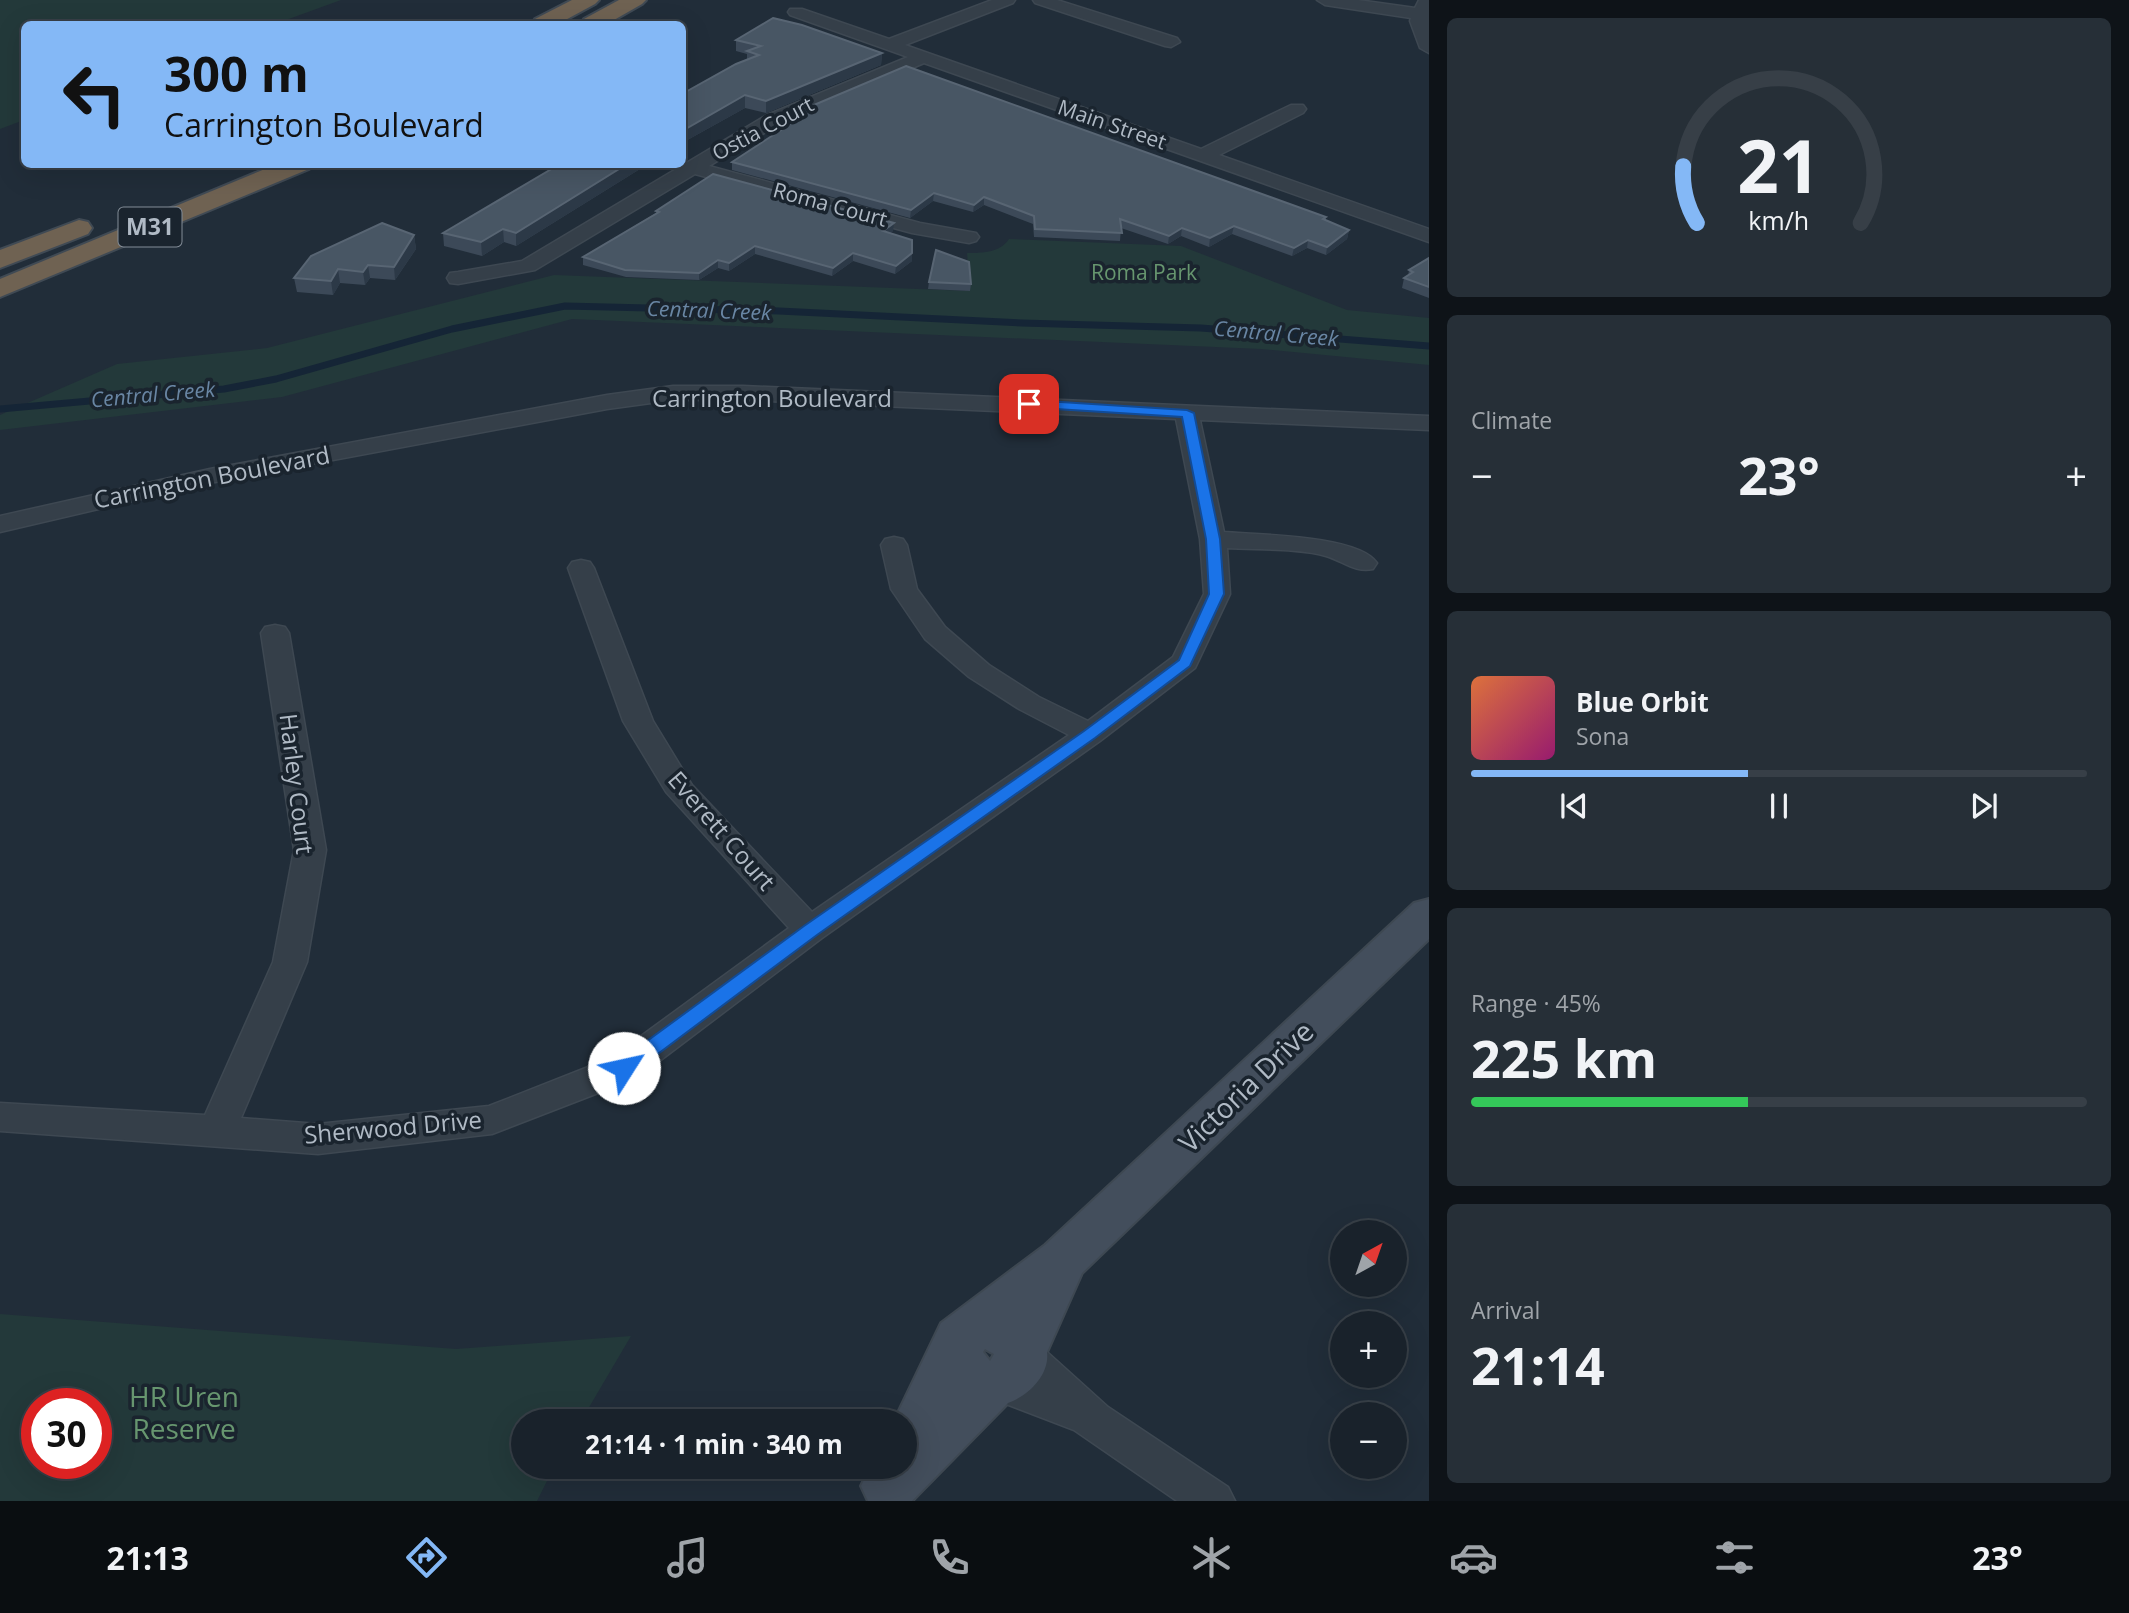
<!DOCTYPE html>
<html lang="en">
<head>
<meta charset="utf-8">
<style>
  body { margin:0; font-family:"Open Sans",sans-serif; background:#262f37; color:#f1f3f6; height:100vh; display:flex; flex-direction:column; font-size:26px; white-space:nowrap }
  * { box-sizing:border-box; margin:0 }
  p { font-size:23px; color:#9fa4a9 }
  .icon { flex:none; width:38px; height:38px; fill:none; stroke:currentColor; stroke-width:2; stroke-linecap:round; stroke-linejoin:round }
  .map { position:relative; flex:1; overflow:hidden }
  .side { display:flex; flex-direction:column; gap:18px; padding:18px; background:#0e1318; width:700px }
  .side>* { flex:none }
  .guide { position:absolute; left:21px; top:21px; width:665px; height:147px; border-radius:10px; box-shadow:0 7px 28px #0002,0 0 0 2px #373f47; background:#84b8f6; color:#111; overflow:hidden }
  .needle { width:46px; rotate:40deg }
  .controls { position:absolute; left:1330px; top:1220px; display:grid; gap:14px }
  .controls a { display:grid; place-items:center; width:77px; height:77px; border-radius:50%; background:#19222b; box-shadow:0 7px 28px #0002,0 0 0 2px #373f47; font-size:35px }
  .speed { position:absolute; left:21px; top:1388px; display:flex; gap:14px; font-size:35px; font-weight:700; text-align:center }
  .speed>* { display:grid; place-content:center; width:91px; height:91px; border-radius:50%; background:#19222b; box-shadow:0 7px 28px #0002,0 0 0 2px #373f47; line-height:1 }
  .speed .limit { border:10px solid #d22; background:#fff; color:#111 }
  .pin { position:absolute; display:grid; place-items:center; width:60px; height:60px; color:#fff; margin:-30px; border-radius:14px; box-shadow:0 4px 10px #0006 }
  .me { position:absolute; width:77px; margin:-38px; rotate:55deg; stroke-linejoin:round; filter:drop-shadow(0 0 5px #0008) }
  .turn { display:flex; align-items:center; gap:24px; height:147px; padding:0 28px; font-size:32px }
  .turn .icon { width:91px; height:91px; stroke-width:2.5 }
  .turn b { display:block; font-size:49px; line-height:60px }
  .big { font-size:52px; font-weight:700; line-height:1.1 }
  .side .widget { flex:1; display:flex; flex-direction:column; justify-content:center; gap:10px; min-width:0; padding:0 24px; border-radius:10px; background:#262f37 }
  .side .dial { align-items:center; gap:0 }
  .dial svg { height:182px; overflow:visible; fill:none; stroke:#373f47; stroke-width:7; stroke-linecap:round; text-anchor:middle }
  .dial text { fill:#f1f3f6; stroke:none }
  .song { display:flex; align-items:center; gap:21px }
  .cover { width:84px; height:84px; border-radius:10px; background:linear-gradient(135deg,hsl(20 70% 55%),hsl(320 70% 35%)) }
  .played { height:7px; border-radius:4px; background:linear-gradient(90deg,#84b8f6 45%,#373f47 45%) }
  .keys { display:flex; justify-content:space-around; direction:ltr }
  .heat { display:flex; justify-content:space-between; align-items:center; font-size:38px; direction:ltr }
  .charge { height:10px; border-radius:5px; background:linear-gradient(90deg,#34c759 45%,#373f47 0) }
  .trip { position:absolute; left:511px; top:1409px; width:406px; height:70px; border-radius:35px; background:#19222b; box-shadow:0 7px 28px #0002,0 0 0 2px #373f47; font-weight:700; line-height:70px; text-align:center }
  .tab-bar { display:flex; height:112px; justify-content:space-around; align-items:center; background:#0a0e11; color:#9fa4a9 }
  .tab-bar .icon { width:49px; height:49px }
  .tab-bar .selected { color:#84b8f6 }
  .tab-bar b { font-size:32px; color:#f1f3f6 }
  main { display:flex; flex:1; min-height:0 }
  .map>svg:first-child { display:block }
  .green { fill:#23393a; fill-rule:evenodd }
  .lines { fill:none; stroke-linecap:round; stroke-linejoin:round }
  .stream { stroke:#152536; stroke-width:7 }
  .street-casing { stroke:#3e4852; stroke-width:3 }
  .secondary-casing { stroke:#3e4852; stroke-width:4 }
  .highway-casing { stroke:#404a54; stroke-width:4 }
  .street { fill:#353f49; fill-rule:evenodd }
  .secondary { fill:#434e5c; fill-rule:evenodd }
  .highway { fill:#6f6252; fill-rule:evenodd }
  .wall { fill:#3c4958 }
  .shaded-wall { fill:#2c3947 }
  .building { fill:#485664; stroke:#586573; stroke-width:2 }
  .route { fill:#1a73e8; stroke:#114b97; stroke-width:2 }
  .labels { text-anchor:middle; stroke-width:7; stroke-linejoin:round; paint-order:stroke }
  .far-street-label { font-size:21px; fill:#b0bac5; stroke:#1a242e }
  .far-park-label { font-size:21px; fill:#67966f; stroke:#1a242e }
  .far-water-label { font-size:21px; font-style:italic; fill:#6986a4; stroke:#1a242e }
  .shield { fill:#1a242e; stroke:#838d98; stroke-width:2 }
  .shield-label { font-size:23px; font-weight:bold; fill:#b0bac5 }
  .street-label { font-size:24px; fill:#b0bac5; stroke:#1a242e }
  .near-street-label { font-size:28px; fill:#b0bac5; stroke:#1a242e }
  .near-park-label { font-size:28px; fill:#67966f; stroke:#1a242e }
</style>
</head>
<body>
<main>
<div class="map">
<svg width="1429" height="1501" viewBox="0 0 1429 1501">
  <rect width="100%" height="100%" fill="#212d39"/>
  <!-- green -->
  <g class="green">
    <path d="M0,0H341L275,24H24V120L0,129Z"/>
    <path d="M1009,239L1181,246L1347,310L1429,318V365L1261,349L572,319L282,397L0,430V415L117,364L267,348L554,275L970,291L967,253C982,253 1000,253 1009,239Z"/>
    <path d="M0,1314L456,1349L631,1336L581,1421H523V1466L554,1467L537,1501H0ZM37,1404H96V1463H37Z"/>
  </g>
  <g class="lines">
    <!-- stream -->
    <path class="stream" d="M0,409L224,389L276,379L452,329L565,306L779,311L1022,323L1201,328L1429,346"/>
    <defs>
      <g id="street">
        <path d="M992,0H1015L1013,3L905,45L1201,149L1291,105H1303L1306,109L1303,113L1219,155L1429,229V242L924,63L781,123L709,166L920,223L976,233L979,237L976,241L969,243L912,233L695,174L535,270L458,284L450,283L447,278L450,273L458,272L522,261L767,115L908,57L790,15L788,12L790,9H802L889,39Z"/>
        <path d="M1033,0H1057L1177,38L1180,42L1171,47L1165,46L1035,3Z"/>
        <path d="M1317,0H1358L1415,8L1419,0H1429C1429,18 1429,34 1429,53L1420,48L1410,21L1411,18L1325,5Z"/>
        <path d="M673,386H743L1429,416V430L1200,420L1224,532C1258,535 1358,535 1377,563L1373,569C1355,573 1343,561 1326,556C1300,548 1255,550 1227,548L1230,594L1195,668L1100,741L822,938L637,1078L492,1134L318,1154L0,1131V1103L205,1115L273,962L294,850L261,633L265,627L275,625L285,627L289,633L326,850L307,962L241,1118L318,1124L489,1106L611,1058L789,928L666,792L623,721L568,568L572,562L581,560L590,562L594,568L653,721L692,785L812,912L1069,735L1019,709L969,677L925,639L891,589L881,545L885,539L894,537L903,539L907,545L917,589L945,627L989,665L1039,697L1088,721L1173,657L1204,594L1200,539L1176,419L743,400H673L607,409L210,483L0,532V516L210,469L607,395Z"/>
        <path d="M1022,1337L1036,1342L1108,1407L1228,1487L1235,1501H1177L1074,1430L985,1396L979,1383L985,1370L1000,1365L1007,1367L1002,1355L1008,1342Z"/>
      </g>
      <path id="secondary" d="M1429,899V939L1082,1273L1047,1352C1050,1375 1028,1396 1008,1403L912,1501H868L861,1486L871,1466H905V1421H894L941,1323L1045,1245L1414,903ZM985,1349L994,1354L990,1361L983,1352Z"/>
      <g id="highway">
        <path d="M572,0H599L595,4L558,24H532L535,19Z"/>
        <path d="M619,0H646L642,4L607,24H581L584,19Z"/>
        <path d="M277,164H312L309,169L0,297V279Z"/>
        <path d="M79,220L88,222L92,228L88,234L0,268V250Z"/>
      </g>
    </defs>
    <!-- street casing -->
    <use href="#street" class="street-casing"/>
    <!-- secondary casing -->
    <use href="#secondary" class="secondary-casing"/>
    <!-- highway casing -->
    <use href="#highway" class="highway-casing"/>
    <!-- street -->
    <use href="#street" class="street"/>
    <!-- secondary -->
    <use href="#secondary" class="secondary"/>
    <!-- highway -->
    <use href="#highway" class="highway"/>
  </g>
  <!-- wall -->
  <g class="wall">
    <path d="M736,40L882,53L881,65L766,113L745,108L682,143V94L747,59V54L736,51Z"/>
    <path d="M795,113L1326,217V220L1349,230L1347,239L1326,255L1307,248L1292,256L1232,234L1209,247L1181,236L1168,244L1121,228L1120,241L1034,237L1033,224L984,205L973,212L933,201L910,218L732,170V162L795,120H794Z"/>
    <path d="M555,164H648L516,246L504,242L482,256L444,246L443,233L555,168Z"/>
    <path d="M656,211L893,231L890,233L912,261L895,274L853,261L832,276L755,254L729,271L718,268L699,280L626,277L583,265V257L656,213Z"/>
    <path d="M414,235L416,249L395,280L370,278L365,285L340,283L333,295L297,292L294,278Z"/>
    <path d="M1429,258V298L1402,288L1404,278L1408,276L1409,270Z"/>
    <path d="M929,282L971,284L970,291L928,289Z"/>
  </g>
  <!-- shaded-wall -->
  <g class="shaded-wall">
    <path d="M882,53L881,65L766,113V101Z"/>
    <path d="M745,95V108L682,143V131Z"/>
    <path d="M627,164H648L516,246V233Z"/>
    <path d="M934,193L933,201L910,218L911,210Z"/>
    <path d="M984,197V205L973,212L974,205Z"/>
    <path d="M894,223L893,231L883,239V231Z"/>
    <path d="M1234,226L1232,234L1209,247L1210,238Z"/>
    <path d="M1182,228L1181,236L1168,244L1169,236Z"/>
    <path d="M503,229L504,242L482,256L481,242Z"/>
    <path d="M1349,230L1347,239L1326,255L1327,247Z"/>
    <path d="M414,235L416,249L395,280L394,267Z"/>
    <path d="M1308,240L1307,248L1292,256L1294,248Z"/>
    <path d="M755,246V254L729,271V263Z"/>
    <path d="M853,253V261L832,276L833,268Z"/>
    <path d="M912,253V261L895,274L896,266Z"/>
    <path d="M718,260V268L699,280V273Z"/>
    <path d="M368,265L370,278L365,285L363,272Z"/>
    <path d="M338,269L340,283L333,295L331,281Z"/>
  </g>
  <!-- building -->
  <g class="building">
    <path d="M773,18L802,25L882,53L766,101L745,95L682,131V94L736,64L759,55L747,51L761,46L736,40Z"/>
    <path d="M906,66L1326,217L1323,219L1349,230L1327,247L1308,240L1294,248L1234,226L1210,238L1182,228L1169,236L1120,219L1122,233L1035,229L1034,216L984,197L974,205L934,193L911,210L732,162L804,115L795,113Z"/>
    <path d="M560,164H627L516,233L503,229L481,242L443,233Z"/>
    <path d="M713,174L894,223L883,231L912,240V253L896,266L853,253L833,268L755,246L729,263L718,260L699,273L625,270L583,257L659,212L656,211Z"/>
    <path d="M382,223L414,235L394,267L368,265L363,272L338,269L331,281L294,278L311,256Z"/>
    <path d="M936,250L969,262L971,284L929,282Z"/>
    <path d="M1429,258V287L1404,278L1413,272L1409,270Z"/>
  </g>
  <!-- route -->
  <path class="route" d="M1029,400L1187,410L1194,413L1220,539L1224,594L1190,666L1095,738L817,935L631,1074L624,1076L617,1074L614,1068L617,1063L804,926L1084,731L1179,660L1209,594L1206,539L1182,417L1024,407L1022,404Z"/>
  <g class="labels">
    <!-- far-street labels -->
    <g class="far-street-label">
      <text transform="translate(1112 125) rotate(19)" y="7">Main Street</text>
      <text transform="translate(763 129) rotate(-28)" y="7">Ostia Court</text>
      <text transform="translate(830 205) rotate(15)" y="7">Roma Court</text>
    </g>
    <!-- far-park labels -->
    <g class="far-park-label">
      <text x="1144" y="280">Roma Park</text>
    </g>
    <!-- far-water labels -->
    <g class="far-water-label">
      <text transform="translate(709 311) rotate(2)" y="7">Central Creek</text>
      <text transform="translate(1276 334) rotate(5)" y="7">Central Creek</text>
      <text transform="translate(153 395) rotate(-5)" y="7">Central Creek</text>
    </g>
    <!-- shield labels -->
    <rect class="shield" x="118.5" y="207.5" width="63" height="39" rx="5"/>
    <g class="shield-label">
      <text x="150" y="235">M31</text>
    </g>
    <!-- street labels -->
    <g class="street-label">
      <text x="772" y="407">Carrington Boulevard</text>
      <text transform="translate(212 478) rotate(-11)" y="8">Carrington Boulevard</text>
      <text transform="translate(296 784) rotate(83)" y="8">Harley Court</text>
      <text transform="translate(721 831) rotate(49)" y="8">Everett Court</text>
      <text transform="translate(393 1128) rotate(-5)" y="8">Sherwood Drive</text>
    </g>
    <!-- near-street labels -->
    <g class="near-street-label">
      <text transform="translate(1246 1087) rotate(-44)" y="10">Victoria Drive</text>
    </g>
    <!-- near-park labels -->
    <g class="near-park-label">
      <text x="184" y="1407">HR Uren<tspan x="184" dy="32">Reserve</tspan></text>
    </g>
  </g>
</svg>
<div class="controls">
<a><svg class="needle" viewBox="-14 -14 28 28"><path d="M0-13l5 13h-10z" fill="#e53935"/><path d="M0 13l5-13h-10z" fill="#9fa4a9"/></svg></a>
<a>+</a>
<a>−</a>
</div>
<div class="speed"><div class="limit">30</div></div>
<div class="pin" style="left:1029px;top:404px;background:#d93025"><svg class="icon" aria-label="arrive" viewBox="0 0 24 24"><path d="M6 21V4h12l-3 4 3 4H6"/></svg></div>
<svg class="me" style="left:624px;top:1068px" viewBox="-20 -20 40 40"><circle r="19" fill="#fff"/><path d="M0-13L10 11 0 6-10 11z" fill="#1a73e8"/></svg>
<div class="trip">21:14 · 1 min · 340 m</div>
<div class="guide">
<div class="turn"><svg class="icon" aria-label="left" viewBox="0 0 24 24"><path d="M17 20v-9H6M10 6l-5 5 5 5"/></svg><div><b>300 m</b>Carrington Boulevard</div></div>
</div>
</div>
<section class="side">
<div class="widget dial"><svg viewBox="0 0 100 80">
<path d="M14 69A42 42 0 1 1 86 69"/>
<path d="M14 69A42 42 0 0 1 8 44" stroke="#84b8f6"/>
<text x="50" y="56" font-size="32" font-weight="700">21</text>
<text x="50" y="72" font-size="11">km/h</text>
</svg></div>
<div class="widget"><p>Climate</p>
<div class="heat"><a>−</a><b class="big">23°</b><a>+</a></div>
</div>
<div class="widget">
<div class="song"><i class="cover"></i><div><b>Blue Orbit</b><p>Sona</p></div></div>
<div class="played"></div>
<div class="keys"><svg class="icon" aria-label="previous" viewBox="0 0 24 24"><path d="M18 5L8 12l10 7zM5 5v14"/></svg><svg class="icon" aria-label="pause" viewBox="0 0 24 24"><path d="M8 5v14M16 5v14"/></svg><svg class="icon" aria-label="next" viewBox="0 0 24 24"><path d="M6 5l10 7-10 7zM19 5v14"/></svg></div>
</div>
<div class="widget"><p>Range · 45%</p><b class="big">225 km</b><div class="charge"></div></div>
<div class="widget"><p>Arrival</p><b class="big">21:14</b></div>
</section>
</main>
<nav class="tab-bar">
<b>21:13</b>
<svg class="icon selected" aria-label="directions" viewBox="0 0 24 24"><path d="M12 3l9 9-9 9-9-9zM9 14v-3h6M13 9l2 2-2 2"/></svg>
<svg class="icon" aria-label="music" viewBox="0 0 24 24"><path d="M9 18V5l10-2v13"/><circle cx="6" cy="18" r="3"/><circle cx="16" cy="16" r="3"/></svg>
<svg class="icon" aria-label="phone" viewBox="0 0 24 24"><path d="M5 4h4l2 5-3 2q2 4 5 5l2-3 5 2v4C11 20 4 13 5 4z"/></svg>
<svg class="icon" aria-label="climate" viewBox="0 0 24 24"><path d="M12 3v18M4 7l16 10M4 17L20 7"/></svg>
<svg class="icon" aria-label="car" viewBox="0 0 24 24"><path d="M5 17H2v-5l4-1 3-4h7l3 4 3 1v5h-3M9 17h6M6 11h13"/><circle cx="7" cy="17" r="2"/><circle cx="17" cy="17" r="2"/></svg>
<svg class="icon" aria-label="filters" viewBox="0 0 24 24"><path d="M4 7h16M4 17h16"/><circle cx="9" cy="7" r="2"/><circle cx="15" cy="17" r="2"/></svg>
<b>23°</b>
</nav>
</body>
</html>
